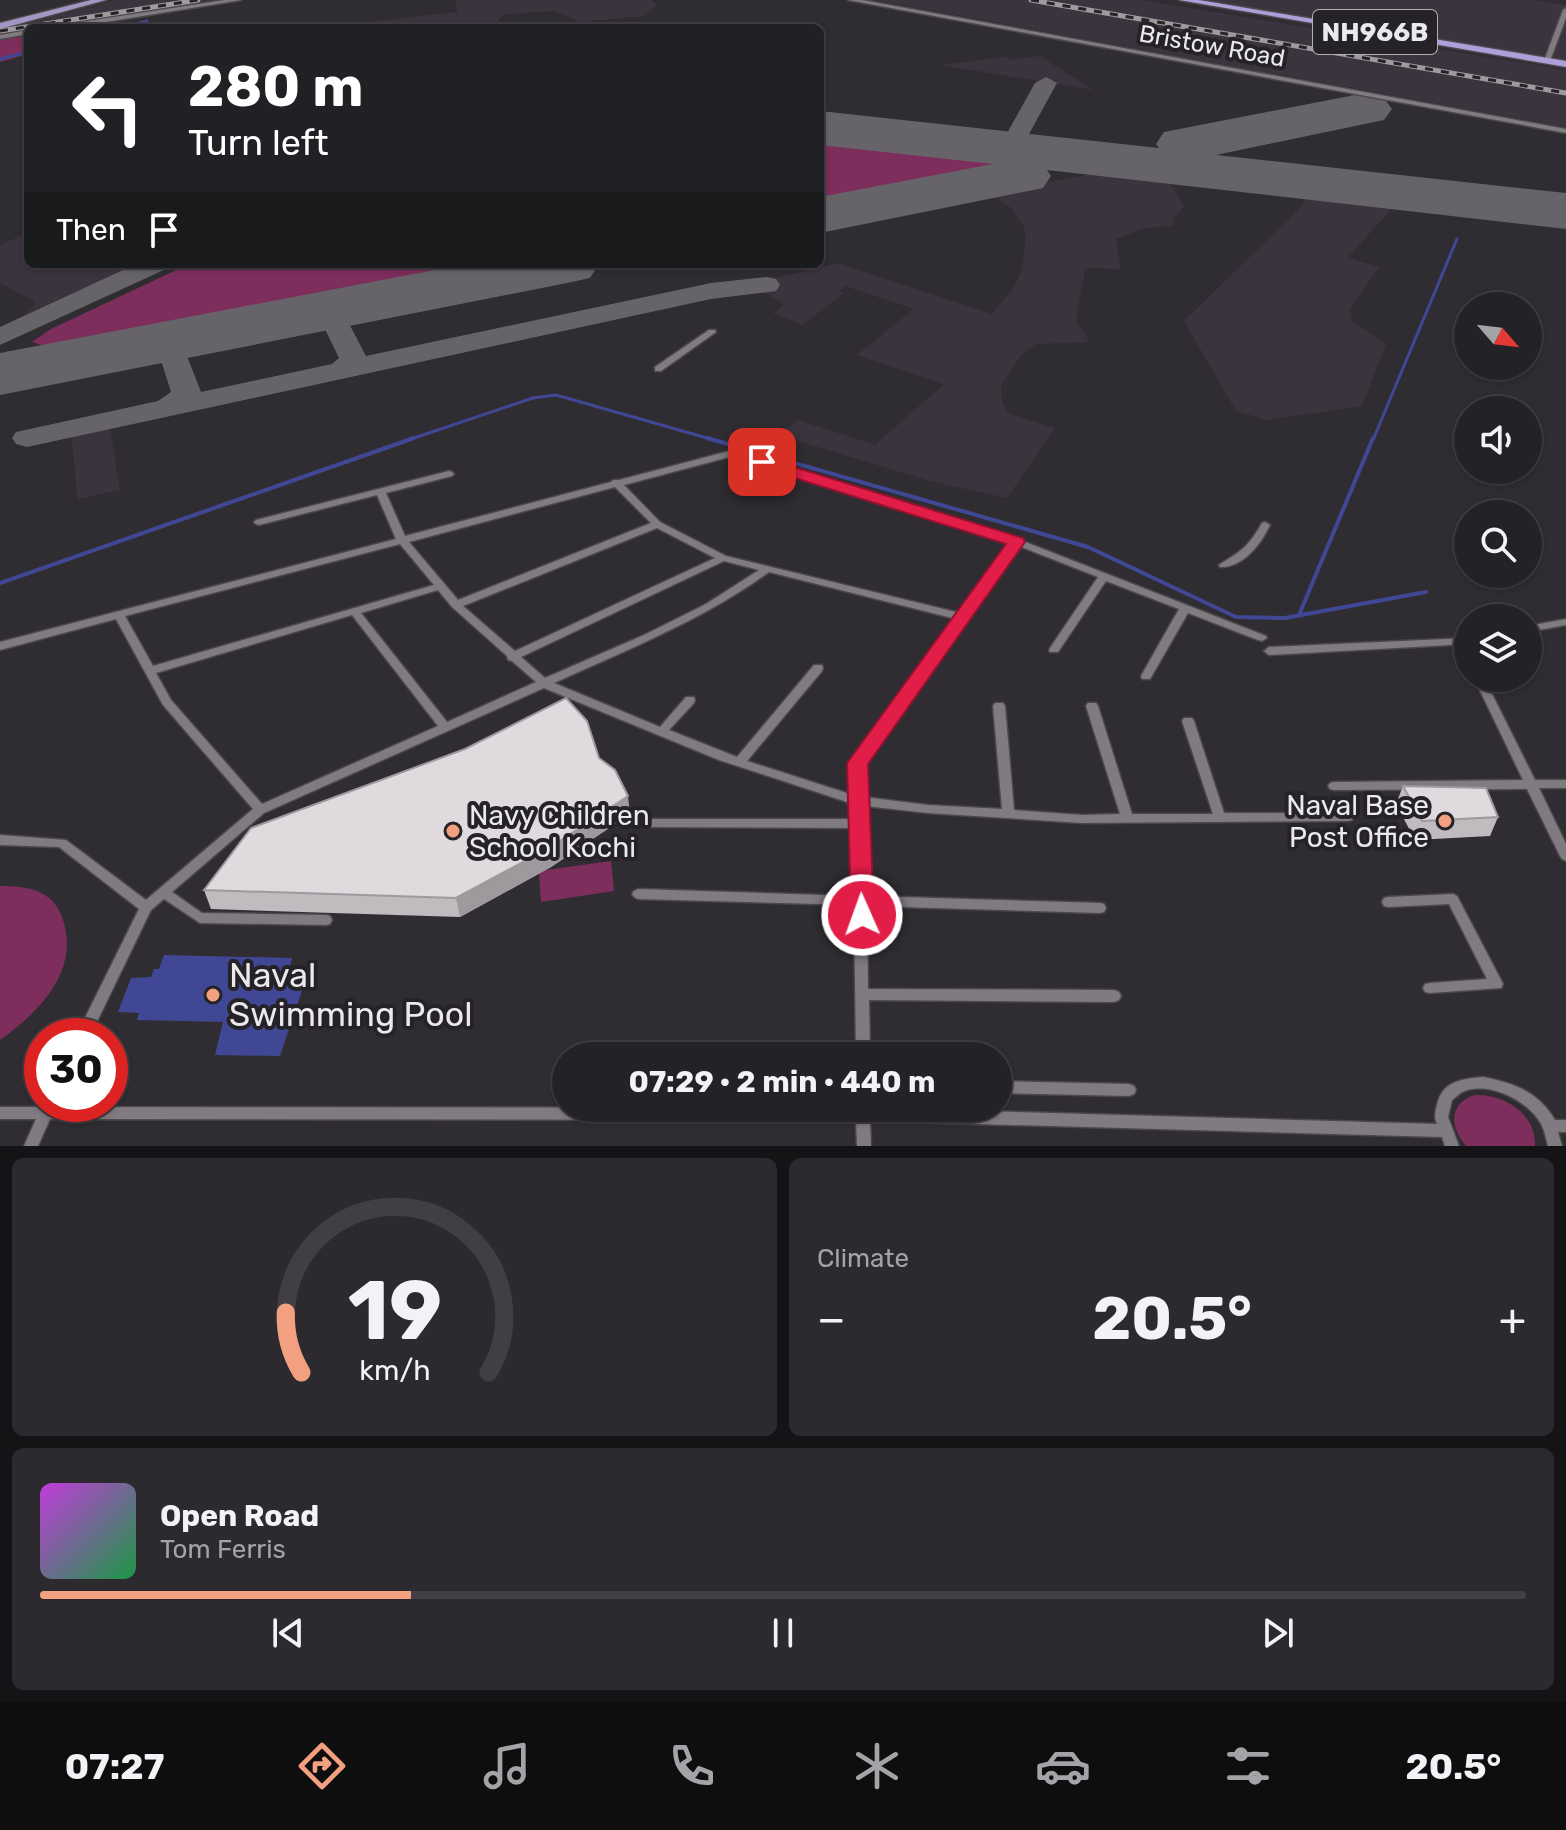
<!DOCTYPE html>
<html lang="en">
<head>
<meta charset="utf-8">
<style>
  body { margin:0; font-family:Rubik,sans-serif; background:#2c2a2e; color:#f1f3f6; height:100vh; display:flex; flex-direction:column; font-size:30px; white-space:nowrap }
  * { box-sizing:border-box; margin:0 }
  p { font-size:26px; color:#a3a4a7 }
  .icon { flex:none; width:44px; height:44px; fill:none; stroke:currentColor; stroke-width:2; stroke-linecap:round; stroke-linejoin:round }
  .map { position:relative; height:1146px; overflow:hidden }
  .sheet { display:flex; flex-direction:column; gap:12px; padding:12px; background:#141315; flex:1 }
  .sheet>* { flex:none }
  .top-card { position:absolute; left:24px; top:24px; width:800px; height:244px; border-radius:12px; box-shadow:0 2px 6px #0004,0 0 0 2px #413f43; background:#202124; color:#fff; overflow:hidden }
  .needle { width:52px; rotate:118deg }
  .tools { position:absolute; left:1454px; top:292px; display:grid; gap:16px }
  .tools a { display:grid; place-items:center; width:88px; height:88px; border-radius:50%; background:#242226; box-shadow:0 2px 6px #0004,0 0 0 2px #413f43; font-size:40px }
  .speed { position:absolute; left:24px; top:1018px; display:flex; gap:16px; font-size:40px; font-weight:700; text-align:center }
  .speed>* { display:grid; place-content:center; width:104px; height:104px; border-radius:50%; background:#242226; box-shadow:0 2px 6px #0004,0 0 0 2px #413f43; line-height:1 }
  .speed .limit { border:12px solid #d22; background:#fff; color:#111 }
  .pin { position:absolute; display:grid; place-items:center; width:68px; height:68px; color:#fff; margin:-34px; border-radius:16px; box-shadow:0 4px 12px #0006 }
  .me { position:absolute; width:88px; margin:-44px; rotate:358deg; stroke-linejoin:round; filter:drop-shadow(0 0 6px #0008) }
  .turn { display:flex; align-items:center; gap:28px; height:168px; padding:0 32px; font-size:36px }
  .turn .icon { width:104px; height:104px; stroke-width:2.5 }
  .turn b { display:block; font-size:56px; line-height:68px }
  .then { display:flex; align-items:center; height:76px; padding:0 32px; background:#0003; gap:16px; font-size:30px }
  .big { font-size:60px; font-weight:700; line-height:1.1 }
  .sheet .widget { flex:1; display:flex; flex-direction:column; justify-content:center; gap:12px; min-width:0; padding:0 28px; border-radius:12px; background:#2c2a2e }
  .sheet .dial { align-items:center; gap:0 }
  .dial svg { height:208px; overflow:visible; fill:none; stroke:#413f43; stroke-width:7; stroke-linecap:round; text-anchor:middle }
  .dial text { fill:#f1f3f6; stroke:none }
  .song { display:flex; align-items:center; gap:24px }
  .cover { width:96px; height:96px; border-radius:12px; background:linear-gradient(135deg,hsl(290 70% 55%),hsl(140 70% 35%)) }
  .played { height:8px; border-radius:4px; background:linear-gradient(90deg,#f2a080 25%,#413f43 25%) }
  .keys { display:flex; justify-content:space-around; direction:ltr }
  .heat { display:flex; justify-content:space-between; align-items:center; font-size:44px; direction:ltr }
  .sheet .tiles { flex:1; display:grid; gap:12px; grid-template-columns:1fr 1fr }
  .widget:last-child { grid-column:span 2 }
  .trip { position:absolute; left:552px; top:1042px; width:460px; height:80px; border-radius:40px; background:#242226; box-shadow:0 2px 6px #0004,0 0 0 2px #413f43; font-weight:700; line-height:80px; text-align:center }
  .tab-bar { display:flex; height:128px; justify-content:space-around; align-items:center; background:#0e0e0f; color:#a3a4a7 }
  .tab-bar .icon { width:56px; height:56px }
  .tab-bar .on { color:#f2a080 }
  .tab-bar b { font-size:36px; color:#f1f3f6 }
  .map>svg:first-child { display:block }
  .built { fill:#3b343f }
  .green { fill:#7e2e5c }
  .water { fill:#404895 }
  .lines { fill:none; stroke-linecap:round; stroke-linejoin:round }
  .stream-far1 { stroke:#404895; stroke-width:3 }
  .stream { stroke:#404895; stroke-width:4 }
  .taxiway { fill:#666468; fill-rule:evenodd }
  .runway { fill:#666468; fill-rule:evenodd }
  .minor-casing { stroke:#4b484c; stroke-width:3 }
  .tertiary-casing { stroke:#4b484c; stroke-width:3 }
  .primary-casing { stroke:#4b484c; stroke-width:3 }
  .trunk-casing { stroke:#4b484c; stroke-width:3 }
  .minor { fill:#7f7b81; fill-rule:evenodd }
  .tertiary { fill:#7f7b81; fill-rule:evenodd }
  .primary { fill:#a196c4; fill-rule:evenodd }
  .trunk { fill:#ac9fda; fill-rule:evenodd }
  .rail-casing { stroke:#9d9b9e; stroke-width:5 }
  .rail { stroke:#262328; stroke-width:3; stroke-dasharray:8; stroke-linecap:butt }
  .wall { fill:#c1bbc0 }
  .shaded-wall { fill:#9d999c }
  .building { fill:#e0dadf; stroke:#9d999c; stroke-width:2 }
  .route { fill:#e11d48; stroke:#92132f; stroke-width:2 }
  .poi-dot { fill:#f2a080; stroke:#262328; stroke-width:3 }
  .labels { text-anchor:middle; stroke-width:8; stroke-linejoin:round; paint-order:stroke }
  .far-street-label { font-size:24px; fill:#ebe9ec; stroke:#262328 }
  .shield { fill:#262328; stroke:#b0aeb1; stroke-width:2 }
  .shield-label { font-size:26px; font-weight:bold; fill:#ebe9ec }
  .poi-label { font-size:28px; fill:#ebe9ec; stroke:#262328; text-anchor:end }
  .near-poi-label { font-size:34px; fill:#ebe9ec; stroke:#262328; text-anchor:start }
</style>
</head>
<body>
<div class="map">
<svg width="1566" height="1146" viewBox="0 0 1566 1146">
  <rect width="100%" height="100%" fill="#302d32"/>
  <!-- built -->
  <g class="built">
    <path d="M117,0H223L28,28L0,35V30Z"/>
    <path d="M456,0H651L657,5L644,16L579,22L555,11L506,14L499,19L498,26L486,28L331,26L457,12Z"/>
    <path d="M875,0H1142L1566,70V127Z"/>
    <path d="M1202,0H1534L1566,5V63Z"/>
    <path d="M1040,56L1093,90L941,65L1007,57L1011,60Z"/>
    <path d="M1107,171L1167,178L1184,206L1172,220L1174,226L1144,228L1116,239L1121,269L1085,268L1076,321L1090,342L1036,344L1021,355L1001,386L1002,402L1007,413L1055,428L1007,498L930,481L779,435L798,420L875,445L944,384L857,355L914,309L845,286L839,291L844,293L802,325L773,313L783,306L782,302L761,291L775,278L837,263L992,314L1014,287L1022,270L1026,238L1023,225L1010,207L991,194Z"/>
    <path d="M1302,193L1397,203L1347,258L1379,267L1350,309L1352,321L1386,344L1362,406L1267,420L1236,411L1184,321L1305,203Z"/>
    <path d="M28,233V264H138L24,315L35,305L33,300L0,283V245Z"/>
    <path d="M110,428L120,490L78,499L71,435Z"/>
  </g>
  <!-- green -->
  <g class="green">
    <path d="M28,35V54L0,62V40Z"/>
    <path d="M820,141L1008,162L820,198Z"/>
    <path d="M189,264H480L47,347L32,342L51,329Z"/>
    <path d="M611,861L614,891L541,902L539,871Z"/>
    <path d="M0,886C26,886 52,889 62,917C81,969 41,1011 0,1040Z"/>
    <path d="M1474,1095C1504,1094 1536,1113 1535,1146H1466C1450,1127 1448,1105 1474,1095Z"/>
  </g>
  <!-- water -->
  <path class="water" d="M164,955L292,958L289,970H309L280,1056L215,1055L223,1022L137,1020L139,1013L118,1012L131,978L151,977L154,969H159Z"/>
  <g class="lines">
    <!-- stream-far1 -->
    <g class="stream-far1">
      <path d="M121,28L147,21"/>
      <path d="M0,59L28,52"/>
      <path d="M408,440L533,398L556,395L714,440"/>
      <path d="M1373,440L1457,239"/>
    </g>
    <!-- stream -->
    <g class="stream">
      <path d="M707,438L1088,547L1236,617L1285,618L1426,592"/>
      <path d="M0,583L414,438"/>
      <path d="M1299,615L1373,438"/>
    </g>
    <!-- taxiway -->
    <g class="taxiway">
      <path d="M1046,77L1057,83L1023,145L989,154L981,152L978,147L981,142L1006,135L1035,83Z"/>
      <path d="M136,264H170L166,269L0,345V327Z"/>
      <path d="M767,277L776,279L780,285L776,291L711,299L27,447L16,444L12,438L16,432L158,401L171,392L160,357L141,344L145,338L155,336L183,346L201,392L332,364L339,358L323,325L305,319L301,313L305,307L315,305L344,314L366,356L711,283Z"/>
      <path d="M0,353C22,357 45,352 66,357L70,363L66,369C44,375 22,375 0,371Z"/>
    </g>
    <!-- runway -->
    <g class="runway">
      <path d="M1365,93L1384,98L1392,109L1384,120L1216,155L1566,193V229L1047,170L1051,176L1043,188L820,233V197L993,164L820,145V111L1159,148L1156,144L1164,132Z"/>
      <path d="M466,264H599L590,278L567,283L0,395V353Z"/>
    </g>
    <defs>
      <g id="minor">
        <path d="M1566,8V18L1550,61L1545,62L1544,61L1563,10Z"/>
        <path d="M709,330H715L716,332L661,371H655V367Z"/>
        <path d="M733,450L1020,540L1266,636L1267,638L1262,641L1258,640L1188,613L1150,679H1142L1141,676L1179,609L1106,581L1058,652H1050L1049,650L1050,648L1098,577L1019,546L864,764V797L928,805L1002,809L993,706L995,703H1003L1005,706L1014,810L1082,815L1120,814L1086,706L1088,703H1096L1098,706L1132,814H1213L1182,721L1184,718H1192L1194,721L1224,813H1348L1352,814L1354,817L1352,820L1348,821L1082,823L928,813L865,806L867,896L1100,903L1104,904L1106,908L1104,912L1100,913L867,906L868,989L1114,990L1119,992L1121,996L1119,1000L1114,1002L869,1000L870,1056H856L854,905L638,899L634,897L632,894L634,891L638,889L854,896L853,828L653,827L649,826L647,823L649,820L653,819H853V804L719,760L544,688L264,813L172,892L202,913L326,915L330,916L332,920L330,924L326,925L200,923L164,899L151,910L90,1036H76L139,909L59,847L0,845V835L66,840L146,900L253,809L163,705L116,619L0,650V642L396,539L377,495L259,525L256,524L254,522L256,520L449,471L452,472L454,474L452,476L386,493L405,536L611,482L613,480H619ZM733,456L1011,543L960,613L726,556L660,522L624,485ZM615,487L651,523L458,600L409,542ZM657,528L715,558L515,651L463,606ZM400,544L434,585L153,666L125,616ZM724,561L759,570L706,604L644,635L545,678L521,657ZM769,572L956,619L854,760L852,763L853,795L747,761L822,671L823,668L822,665H814L737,757L669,730L694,703L695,700L694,697H686L660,727L554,683C627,650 703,620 769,572ZM438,590L452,607L507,656L508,660L512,661L536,682L447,722L361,613ZM352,615L438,726L262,804L171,700L156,673Z"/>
        <path d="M1265,522L1270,525C1261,544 1243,568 1220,567L1219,565C1224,561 1231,558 1236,554C1248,546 1255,535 1262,523Z"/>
        <path d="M1566,619V625L1528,632V626Z"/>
        <path d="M1468,638V644L1269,655L1264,651L1269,647Z"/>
        <path d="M1474,678H1484L1535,780H1566V788H1539L1566,844V861L1562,859L1560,856L1527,789L1334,790L1330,789L1328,786L1330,783L1334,782L1523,780Z"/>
        <path d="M1453,894L1457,896L1501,980L1503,984L1501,988L1430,993L1425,992L1423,988L1425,984L1430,983L1487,979L1449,904L1388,907L1384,906L1382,902L1384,898L1388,897Z"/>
        <path d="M1483,1077C1513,1083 1538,1091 1555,1120H1566V1132H1558L1562,1146H1548C1546,1138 1544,1128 1540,1122C1527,1100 1487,1080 1462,1092C1459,1094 1455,1098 1452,1100L1448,1117L1459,1146H1445L1442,1137L870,1121L871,1146H857L856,1120L50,1119L38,1146H24L36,1119H0V1107H42L43,1104H57L56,1107L874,1108L1437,1124C1434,1117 1435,1113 1437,1105C1442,1081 1462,1079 1483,1077Z"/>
        <path d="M998,1081L1129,1084L1134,1086L1136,1090L1134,1094L1129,1096L998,1093Z"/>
      </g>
      <g id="tertiary">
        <path d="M225,0H241L69,28H52L55,26Z"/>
        <path d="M848,0H862L1566,129V133Z"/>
        <path d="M28,30V34L0,39V35Z"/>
      </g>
      <path id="primary" d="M91,0H106L0,29V23Z"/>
      <path id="trunk" d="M1179,0H1199L1566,61V67Z"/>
    </defs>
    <!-- minor casing -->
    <use href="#minor" class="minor-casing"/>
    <!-- tertiary casing -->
    <use href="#tertiary" class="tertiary-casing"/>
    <!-- primary casing -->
    <use href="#primary" class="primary-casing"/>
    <!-- trunk casing -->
    <use href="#trunk" class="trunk-casing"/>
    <!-- minor -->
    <use href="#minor" class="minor"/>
    <!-- tertiary -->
    <use href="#tertiary" class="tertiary"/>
    <!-- primary -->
    <use href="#primary" class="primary"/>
    <!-- trunk -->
    <use href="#trunk" class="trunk"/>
    <defs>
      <g id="rail">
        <path d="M1031,0L1566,93"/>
        <path d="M0,31L198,0"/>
      </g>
    </defs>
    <!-- rail casing -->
    <use href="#rail" class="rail-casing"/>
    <!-- rail -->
    <use href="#rail" class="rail"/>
  </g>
  <!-- wall -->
  <g class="wall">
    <path d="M465,749L599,758L630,814L551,867L460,917L211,909L204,890Z"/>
    <path d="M1403,786L1498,817L1490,836L1415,840L1396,804Z"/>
  </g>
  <!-- shaded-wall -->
  <path class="shaded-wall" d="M628,796L630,814L551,867L460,917L456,898Z"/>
  <!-- building -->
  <g class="building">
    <path d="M566,698L587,721L599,758L615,770L628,796L549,848L456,898L204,890L251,828L465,749Z"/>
    <path d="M1403,786L1486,788L1498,817L1422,821Z"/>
  </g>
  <!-- route -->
  <path class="route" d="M762,457L1023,538L1025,542L868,764L874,915L871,921H854L851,915L847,763L1006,544L756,466V459Z"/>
  <!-- markers -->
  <g class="poi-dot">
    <circle cx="1445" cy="821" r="8"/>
    <circle cx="453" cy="831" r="8"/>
    <circle cx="213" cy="995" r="8"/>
  </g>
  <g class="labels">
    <!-- far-street labels -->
    <g class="far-street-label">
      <text transform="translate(1212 46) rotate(10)" y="8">Bristow Road</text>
    </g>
    <!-- shield labels -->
    <rect class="shield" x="1313" y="10" width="124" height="44" rx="6"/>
    <g class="shield-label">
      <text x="1375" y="41">NH966B</text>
    </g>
    <!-- poi labels -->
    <g class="poi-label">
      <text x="1429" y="815">Naval Base<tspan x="1429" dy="32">Post Office</tspan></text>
      <text x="469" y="825" text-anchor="start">Navy Children<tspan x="469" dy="32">School Kochi</tspan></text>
    </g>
    <!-- near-poi labels -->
    <g class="near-poi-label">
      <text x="229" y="987">Naval<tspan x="229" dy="39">Swimming Pool</tspan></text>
    </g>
  </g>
</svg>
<div class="tools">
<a><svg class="needle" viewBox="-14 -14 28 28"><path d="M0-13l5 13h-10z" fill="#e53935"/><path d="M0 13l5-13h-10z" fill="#a3a4a7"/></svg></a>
<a><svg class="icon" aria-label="sound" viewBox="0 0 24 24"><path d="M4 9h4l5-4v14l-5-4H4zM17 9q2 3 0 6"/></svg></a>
<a><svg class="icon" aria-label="search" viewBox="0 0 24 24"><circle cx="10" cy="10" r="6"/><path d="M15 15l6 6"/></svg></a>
<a><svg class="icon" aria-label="layers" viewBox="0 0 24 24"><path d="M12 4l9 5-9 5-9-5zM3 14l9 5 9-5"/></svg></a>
</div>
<div class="speed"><div class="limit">30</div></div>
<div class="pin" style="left:762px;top:462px;background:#d93025"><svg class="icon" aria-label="arrive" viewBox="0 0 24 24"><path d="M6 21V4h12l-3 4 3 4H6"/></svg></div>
<svg class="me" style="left:862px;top:915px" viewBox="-20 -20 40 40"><circle r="17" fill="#e11d48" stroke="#fff" stroke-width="3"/><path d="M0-11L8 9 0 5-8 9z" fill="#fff"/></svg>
<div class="trip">07:29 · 2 min · 440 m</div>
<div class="top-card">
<div class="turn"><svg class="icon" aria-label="left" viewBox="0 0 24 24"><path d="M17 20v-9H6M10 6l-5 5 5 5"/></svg><div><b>280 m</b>Turn left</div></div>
<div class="then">Then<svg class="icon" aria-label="arrive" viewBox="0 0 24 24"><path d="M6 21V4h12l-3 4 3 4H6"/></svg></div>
</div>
</div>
<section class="sheet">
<div class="tiles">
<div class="widget dial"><svg viewBox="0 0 100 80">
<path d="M14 69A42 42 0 1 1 86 69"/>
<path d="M14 69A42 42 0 0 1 8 46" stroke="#f2a080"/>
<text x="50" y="56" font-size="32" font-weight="700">19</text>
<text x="50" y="72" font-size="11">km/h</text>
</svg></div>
<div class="widget"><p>Climate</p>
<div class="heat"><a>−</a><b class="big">20.5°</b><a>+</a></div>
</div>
<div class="widget">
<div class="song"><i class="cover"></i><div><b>Open Road</b><p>Tom Ferris</p></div></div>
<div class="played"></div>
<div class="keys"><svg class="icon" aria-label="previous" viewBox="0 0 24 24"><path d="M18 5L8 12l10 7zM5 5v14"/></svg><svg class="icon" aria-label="pause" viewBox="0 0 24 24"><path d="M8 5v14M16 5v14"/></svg><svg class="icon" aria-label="next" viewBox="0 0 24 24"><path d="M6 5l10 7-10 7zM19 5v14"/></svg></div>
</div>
</div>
</section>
<nav class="tab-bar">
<b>07:27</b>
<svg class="icon on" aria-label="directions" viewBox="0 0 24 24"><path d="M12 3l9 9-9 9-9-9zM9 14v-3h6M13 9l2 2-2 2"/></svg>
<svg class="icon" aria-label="music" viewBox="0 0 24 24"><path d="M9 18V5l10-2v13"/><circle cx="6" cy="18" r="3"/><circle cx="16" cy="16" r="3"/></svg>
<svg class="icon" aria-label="phone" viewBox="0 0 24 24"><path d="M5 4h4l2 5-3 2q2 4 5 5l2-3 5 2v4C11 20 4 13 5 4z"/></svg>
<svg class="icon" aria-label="climate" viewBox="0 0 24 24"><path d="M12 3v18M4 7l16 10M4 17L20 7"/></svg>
<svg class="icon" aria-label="car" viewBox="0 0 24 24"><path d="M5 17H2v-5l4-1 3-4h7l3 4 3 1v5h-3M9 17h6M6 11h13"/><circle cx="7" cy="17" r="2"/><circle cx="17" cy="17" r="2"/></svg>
<svg class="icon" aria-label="filters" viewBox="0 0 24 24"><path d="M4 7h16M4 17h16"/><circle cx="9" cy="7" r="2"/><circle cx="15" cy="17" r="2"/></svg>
<b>20.5°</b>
</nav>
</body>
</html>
